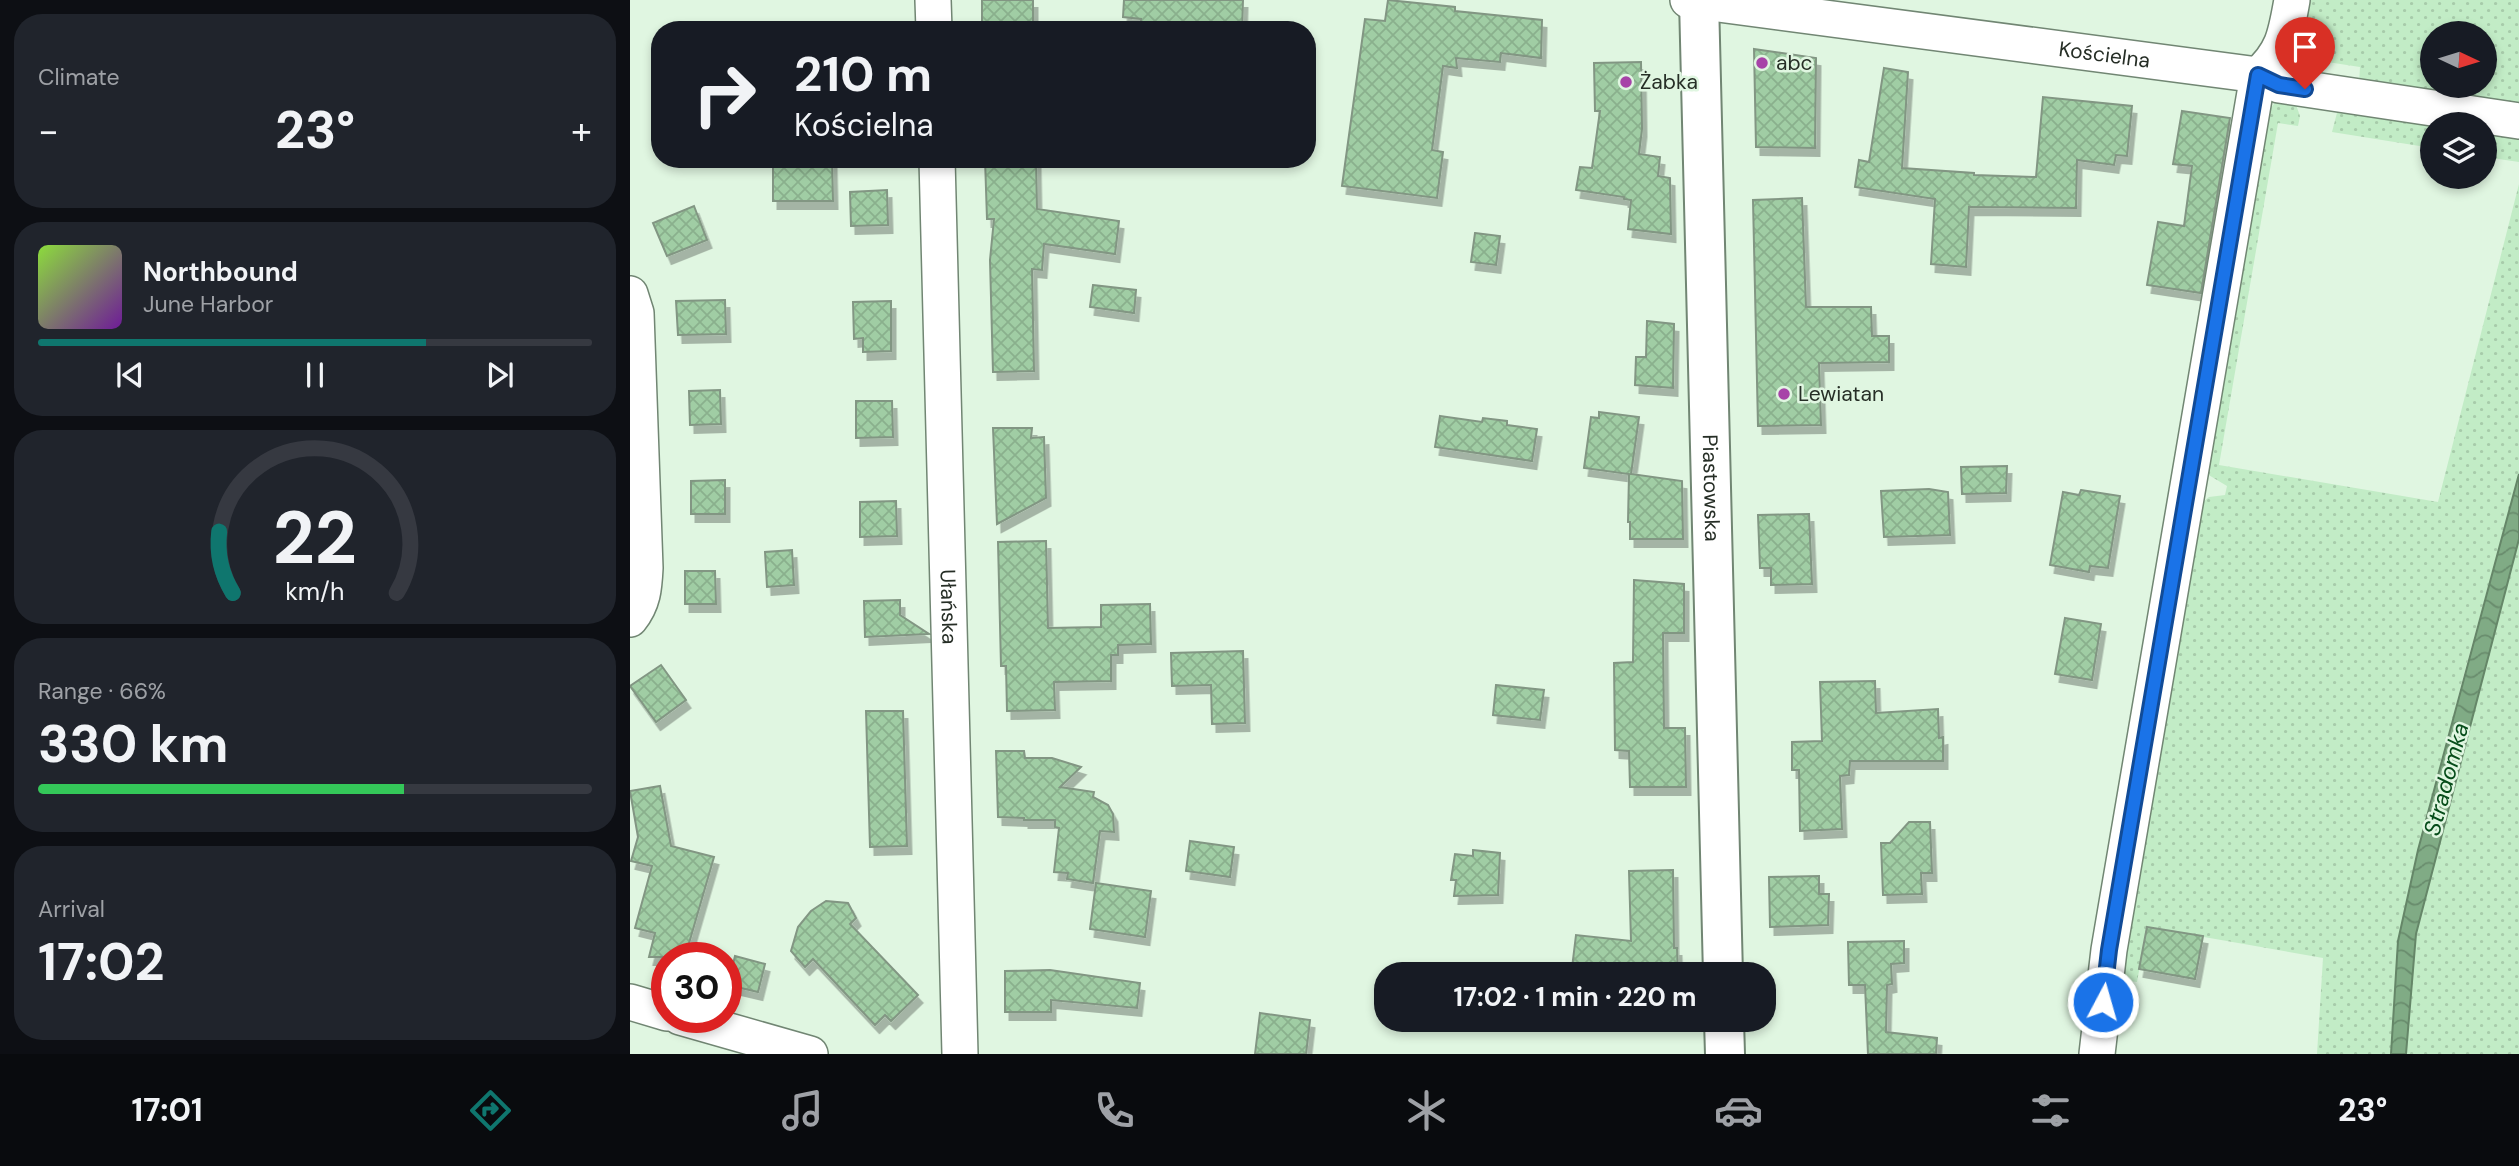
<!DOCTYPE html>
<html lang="en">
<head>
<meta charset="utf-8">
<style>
  body { margin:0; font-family:"DM Sans",sans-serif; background:#20242c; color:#f1f3f6; height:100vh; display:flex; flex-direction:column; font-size:26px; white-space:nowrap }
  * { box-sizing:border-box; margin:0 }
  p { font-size:23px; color:#9ea1a6 }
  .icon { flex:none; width:38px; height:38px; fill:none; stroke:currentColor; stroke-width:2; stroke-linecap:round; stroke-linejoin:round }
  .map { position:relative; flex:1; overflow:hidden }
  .drawer { display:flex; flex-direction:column; gap:14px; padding:14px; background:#0d0f14; width:630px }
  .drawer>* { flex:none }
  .banner { position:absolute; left:21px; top:21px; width:665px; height:147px; border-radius:28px; box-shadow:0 4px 10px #0003; background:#171b24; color:#f1f3f6; overflow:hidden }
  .needle { width:46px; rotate:94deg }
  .controls { position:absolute; left:1790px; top:21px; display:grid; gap:14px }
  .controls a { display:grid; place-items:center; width:77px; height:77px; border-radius:50%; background:#171b24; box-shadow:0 4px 10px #0003; font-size:35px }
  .speed { position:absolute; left:21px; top:942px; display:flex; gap:14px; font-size:35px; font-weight:700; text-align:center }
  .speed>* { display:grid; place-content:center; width:91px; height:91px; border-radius:50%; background:#171b24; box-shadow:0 4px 10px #0003; line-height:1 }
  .speed .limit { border:10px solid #d22; background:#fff; color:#111 }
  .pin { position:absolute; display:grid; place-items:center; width:60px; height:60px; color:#fff; margin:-72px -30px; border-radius:50% 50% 50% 0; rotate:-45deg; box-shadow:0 0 7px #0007 }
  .pin .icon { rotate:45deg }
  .me { position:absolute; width:77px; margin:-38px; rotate:6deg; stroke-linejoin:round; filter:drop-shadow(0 0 5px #0008) }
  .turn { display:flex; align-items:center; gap:24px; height:147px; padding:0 28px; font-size:32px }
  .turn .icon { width:91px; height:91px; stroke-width:2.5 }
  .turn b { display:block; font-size:49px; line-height:60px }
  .big { font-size:52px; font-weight:700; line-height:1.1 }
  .drawer .card { flex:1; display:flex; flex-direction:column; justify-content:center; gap:10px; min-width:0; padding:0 24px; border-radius:28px; background:#20242c }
  .drawer .dial { align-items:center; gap:0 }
  .dial svg { height:182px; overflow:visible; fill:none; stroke:#363941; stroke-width:7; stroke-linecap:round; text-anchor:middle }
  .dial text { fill:#f1f3f6; stroke:none }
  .song { display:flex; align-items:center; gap:21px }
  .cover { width:84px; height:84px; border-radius:10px; background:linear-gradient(135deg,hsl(90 70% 55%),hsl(280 70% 35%)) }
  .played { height:7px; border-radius:4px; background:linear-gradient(90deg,#0f766e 70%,#363941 70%) }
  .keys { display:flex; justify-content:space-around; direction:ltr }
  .heat { display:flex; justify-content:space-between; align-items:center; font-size:38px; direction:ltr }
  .charge { height:10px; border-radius:5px; background:linear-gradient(90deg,#34c759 66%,#363941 0) }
  .trip { position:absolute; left:744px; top:962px; width:402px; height:70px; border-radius:28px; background:#171b24; box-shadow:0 4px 10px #0003; font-weight:700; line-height:70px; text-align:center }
  .tabs { display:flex; height:112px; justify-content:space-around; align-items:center; background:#090b0e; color:#9ea1a6 }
  .tabs .icon { width:49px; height:49px }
  .tabs .current { color:#0f766e }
  .tabs b { font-size:32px; color:#f1f3f6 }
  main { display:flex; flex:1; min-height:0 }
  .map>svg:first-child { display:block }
  .green { fill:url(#green-dots); fill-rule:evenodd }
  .water { fill:url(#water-waves); stroke:#658668; stroke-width:2 }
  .building { fill:url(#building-cross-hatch); stroke:#829683; stroke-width:2; filter:url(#shadow) }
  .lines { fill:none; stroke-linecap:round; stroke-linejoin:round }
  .street-casing { stroke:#718673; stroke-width:38 }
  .secondary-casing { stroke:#718673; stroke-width:42 }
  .street { stroke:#fff; stroke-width:35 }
  .secondary { stroke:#fff; stroke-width:38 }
  .route-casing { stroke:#114b97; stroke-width:18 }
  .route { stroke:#1a73e8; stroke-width:12 }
  .poi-dot { fill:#a743a8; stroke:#e0f6e1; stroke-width:2.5 }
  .labels { text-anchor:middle; stroke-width:5; stroke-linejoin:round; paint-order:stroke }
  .street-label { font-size:21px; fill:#262e26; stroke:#e0f6e1 }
  .poi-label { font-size:21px; fill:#262e26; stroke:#e0f6e1; text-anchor:start }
  .water-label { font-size:23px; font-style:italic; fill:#064c1a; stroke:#e0f6e1 }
</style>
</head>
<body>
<main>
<section class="drawer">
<div class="card"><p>Climate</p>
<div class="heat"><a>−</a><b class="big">23°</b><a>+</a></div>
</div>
<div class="card">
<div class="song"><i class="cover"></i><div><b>Northbound</b><p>June Harbor</p></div></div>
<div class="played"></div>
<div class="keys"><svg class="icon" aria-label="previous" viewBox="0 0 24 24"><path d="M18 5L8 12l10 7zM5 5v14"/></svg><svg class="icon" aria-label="pause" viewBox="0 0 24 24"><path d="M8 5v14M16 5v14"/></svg><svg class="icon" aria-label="next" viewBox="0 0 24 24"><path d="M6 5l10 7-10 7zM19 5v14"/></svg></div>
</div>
<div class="card dial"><svg viewBox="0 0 100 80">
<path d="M14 69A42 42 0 1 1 86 69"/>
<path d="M14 69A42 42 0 0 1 8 42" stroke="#0f766e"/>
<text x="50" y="56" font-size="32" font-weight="700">22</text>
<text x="50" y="72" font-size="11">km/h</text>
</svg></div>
<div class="card"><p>Range · 66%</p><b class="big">330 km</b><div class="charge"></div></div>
<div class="card"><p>Arrival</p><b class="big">17:02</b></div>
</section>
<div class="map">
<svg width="1889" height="1054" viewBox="0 0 1889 1054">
  <defs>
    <pattern id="green-dots" width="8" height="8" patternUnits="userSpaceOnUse" patternTransform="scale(1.75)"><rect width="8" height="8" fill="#c2ecc6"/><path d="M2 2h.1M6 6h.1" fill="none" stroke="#a7cbaa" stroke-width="1.8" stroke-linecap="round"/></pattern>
    <pattern id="water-waves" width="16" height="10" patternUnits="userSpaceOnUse" patternTransform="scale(1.75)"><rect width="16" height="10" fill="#80ab85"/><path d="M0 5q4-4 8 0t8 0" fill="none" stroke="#698c6d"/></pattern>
    <pattern id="building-cross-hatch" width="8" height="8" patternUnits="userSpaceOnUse" patternTransform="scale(1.75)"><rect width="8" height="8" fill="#a0cda4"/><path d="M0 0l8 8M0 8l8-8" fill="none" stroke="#8ab08d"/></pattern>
    <filter id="shadow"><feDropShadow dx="4.5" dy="8" stdDeviation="0" flood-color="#0004"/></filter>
  </defs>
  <rect width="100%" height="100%" fill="#e0f6e1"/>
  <!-- green -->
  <g class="green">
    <path d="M1672,0H1889V103L1729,84L1730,67L1658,56ZM1802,33H1855V86H1802Z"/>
    <path d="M1647,100L1665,102L1670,116L1668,126L1648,123L1589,465L1808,502L1889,184V474L1831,685L1768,941L1761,1054H1687L1693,958L1517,927L1507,982L1492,980L1570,513L1573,502L1579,497L1595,495L1597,486L1577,474L1634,117Z"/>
    <path d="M1708,109L1802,124V148L1702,132Z"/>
    <path d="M1855,131L1889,137V162L1855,157Z"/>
    <path d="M1889,539V1054H1776L1786,934Z"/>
  </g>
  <!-- water -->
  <path class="water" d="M1889,474V539L1786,934L1776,1054H1761L1768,941L1788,850Z"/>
  <!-- building -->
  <g class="building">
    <rect x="352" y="0" width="51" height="30"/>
    <path d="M494,0H613L612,30L542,22V30H511V19L493,17Z"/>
    <path d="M758,0L825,7V11L912,20L911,58L871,53L870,62L826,58L827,68L813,66L802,150L813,152L807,198L712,186L735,19L755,21Z"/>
    <path d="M1124,49L1186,58L1185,148L1126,147Z"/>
    <path d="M1011,62L1012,129L1009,154L1030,157L1028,176L1040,178L1041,234L998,229L1001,200L994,199V197L946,190L950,167L962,168L970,111H965L964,63Z"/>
    <path d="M1254,68L1278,72L1272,168L1344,173V175L1406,177L1413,97L1502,106L1497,156L1486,155L1484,165L1447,160L1446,208L1339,207L1336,267L1301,264L1305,199L1225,187L1229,160L1239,162Z"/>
    <path d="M1552,111L1600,118L1571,293L1517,285L1528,222L1554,226L1562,166L1543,164Z"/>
    <path d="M143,159H202L203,201H143Z"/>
    <path d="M355,159H406L407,209L489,221L485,254L414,244L412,270L402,269L404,371L363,372L360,260L364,219H357Z"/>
    <path d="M257,190L258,225L221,226L220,192Z"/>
    <path d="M1172,198L1176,307H1241L1242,336H1259V362L1189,363L1191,425L1128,426L1123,200Z"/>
    <path d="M64,206L77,240L37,256L23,223Z"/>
    <path d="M845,233L870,236L866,265L841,262Z"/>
    <path d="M463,285L506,290L504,313L460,307Z"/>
    <path d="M95,300L96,334L48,335L46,301Z"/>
    <path d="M261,301V351L233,352V338L224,339L223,302Z"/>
    <path d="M1017,321L1044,324L1043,388L1005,385L1006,357H1016Z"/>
    <path d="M90,390L91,424L60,425L59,391Z"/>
    <path d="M226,401H262L263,437L226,438Z"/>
    <path d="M969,412L1009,417L1001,474L1052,481L1053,539H1000V522H998L999,474L954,468L961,417L969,418Z"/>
    <path d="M810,416L852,422L853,418L877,421V425L907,429L902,461L805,447Z"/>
    <path d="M363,428H402L401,438L414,437L416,498L367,524Z"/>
    <path d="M1377,466L1376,493L1332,494L1331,467Z"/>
    <path d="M95,480V514H61V481Z"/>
    <path d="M1299,489L1318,492L1320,535L1254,537L1251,491Z"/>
    <path d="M1451,490L1490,496L1478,568L1460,566L1459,572L1420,565L1433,492L1449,495Z"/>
    <path d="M266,501L267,536L230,537V502Z"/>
    <path d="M1179,514L1182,584L1141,585V568H1130L1128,515Z"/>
    <path d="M416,541L418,628L471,627V605L520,604L521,644L488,645V655H481V681L424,682L425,710L377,711L376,666H371L368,542Z"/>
    <path d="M162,550L164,585L137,587L135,552Z"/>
    <path d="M55,571H85L86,604H55Z"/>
    <path d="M1004,580L1054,584V633H1033L1034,728H1055L1056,787H1000L999,751L985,750L984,663L1003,662Z"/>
    <path d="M270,600V615L299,634L235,637L234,601Z"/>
    <path d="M1435,618L1471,624L1462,680L1425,674Z"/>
    <path d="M613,651L615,723L582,724L581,685L542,686L541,653Z"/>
    <path d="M31,665L56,700L26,722L0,686Z"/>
    <path d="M1245,681L1246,713L1308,709L1309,738L1313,737V761H1220L1219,775L1210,776L1212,829L1170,831L1169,770H1162V742L1192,741L1190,682Z"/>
    <path d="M866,685L914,690L910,720L863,715Z"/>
    <path d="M236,711H273L277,846L240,847Z"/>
    <path d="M366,751H394L395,758H422L451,767L430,787L464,792L463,797L478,805L483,814L484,832L470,831L463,883L437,879L438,873L424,872L429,828L425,827V820H394V818L368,817Z"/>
    <path d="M30,786L41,846L84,857L55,957H19L25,933L5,928L22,866L1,861L8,837L0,791Z"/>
    <path d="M1279,822H1300L1302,873H1291L1292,894L1253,895L1251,843H1260Z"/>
    <path d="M560,841L604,847L600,877L556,871Z"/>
    <path d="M843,850L870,853L868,895L824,896L826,880H821L825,854L843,856Z"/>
    <path d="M1043,870L1044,948H1047L1048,975H1008L942,968L946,935L1001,941L999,871Z"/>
    <path d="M1189,876V894H1199L1198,925L1140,927L1139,877Z"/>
    <path d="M466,883L521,891L515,937L460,929Z"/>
    <path d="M196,901L218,903L226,918L220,924L288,995L261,1021L255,1015L245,1025L183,959L175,967L161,951L168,927L181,911Z"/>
    <path d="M1517,927L1573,936L1565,979L1509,969Z"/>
    <path d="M1274,941V963L1261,964L1262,984L1257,985L1256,1032L1307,1038L1306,1054H1238L1235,985H1219L1218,942Z"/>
    <path d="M105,956L135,964L128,992L98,985Z"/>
    <path d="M420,970L510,983L507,1008L421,1000V1012H375V971Z"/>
    <path d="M630,1013L680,1020L676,1054H625Z"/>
  </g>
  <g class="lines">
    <defs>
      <g id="street">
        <path d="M303,0L304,30"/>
        <path id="s1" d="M1058,0L1628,75L1649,85L1889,121"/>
        <path d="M1628,75C1654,52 1656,33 1662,0"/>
        <path id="s2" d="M307,159L330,1054"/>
        <path d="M0,294L6,313L15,568C14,588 13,603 0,619"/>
        <path d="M0,1002L37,1013"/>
        <path d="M50,1017L180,1054"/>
        <path d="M1467,1054L1479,950L1628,75"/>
      </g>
      <g id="secondary">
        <path id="s3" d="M1069,0L1093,975"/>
        <path d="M1094,1020L1095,1054"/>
      </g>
    </defs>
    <!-- street casing -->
    <use href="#street" class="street-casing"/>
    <!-- secondary casing -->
    <use href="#secondary" class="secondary-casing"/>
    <!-- street -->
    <use href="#street" class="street"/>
    <!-- secondary -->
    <use href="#secondary" class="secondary"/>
  </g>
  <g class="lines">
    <defs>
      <path id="route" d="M1473,1002L1479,950L1628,75L1649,85L1675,89"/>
    </defs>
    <!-- route casing -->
    <use href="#route" class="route-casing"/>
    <!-- route -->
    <use href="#route" class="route"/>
  </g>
  <!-- markers -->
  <g class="poi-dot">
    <circle cx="1132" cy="63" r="7"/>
    <circle cx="996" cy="82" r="7"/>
    <circle cx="1154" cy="394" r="7"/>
  </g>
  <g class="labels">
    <!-- street labels -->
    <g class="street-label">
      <text dy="7" stroke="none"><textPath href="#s1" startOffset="420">Kościelna</textPath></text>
      <text dy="7" stroke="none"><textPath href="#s3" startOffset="488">Piastowska</textPath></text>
      <text dy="7" stroke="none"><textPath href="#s2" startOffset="448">Ułańska</textPath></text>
    </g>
    <!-- poi labels -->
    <g class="poi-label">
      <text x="1146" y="70">abc</text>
      <text x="1010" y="89">Żabka</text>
      <text x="1168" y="401">Lewiatan</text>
    </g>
    <!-- water labels -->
    <g class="water-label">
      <text transform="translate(1816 779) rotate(-75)" y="8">Stradomka</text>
    </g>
  </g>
</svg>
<div class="controls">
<a><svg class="needle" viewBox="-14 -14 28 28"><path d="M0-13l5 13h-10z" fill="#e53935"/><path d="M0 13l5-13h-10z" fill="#9ea1a6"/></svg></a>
<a><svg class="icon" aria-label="layers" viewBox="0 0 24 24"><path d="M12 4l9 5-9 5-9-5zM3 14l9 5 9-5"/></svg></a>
</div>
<div class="speed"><div class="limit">30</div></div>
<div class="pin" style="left:1675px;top:89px;background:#d93025"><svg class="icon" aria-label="arrive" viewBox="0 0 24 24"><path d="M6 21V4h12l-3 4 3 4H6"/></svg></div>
<svg class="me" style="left:1473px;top:1002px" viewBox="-20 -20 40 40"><circle r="17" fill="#1a73e8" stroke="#fff" stroke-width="3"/><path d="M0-11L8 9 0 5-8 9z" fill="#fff"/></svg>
<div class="trip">17:02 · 1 min · 220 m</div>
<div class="banner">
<div class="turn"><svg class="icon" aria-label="right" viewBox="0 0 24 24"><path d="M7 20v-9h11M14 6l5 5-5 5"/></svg><div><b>210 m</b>Kościelna</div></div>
</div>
</div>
</main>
<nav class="tabs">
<b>17:01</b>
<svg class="icon current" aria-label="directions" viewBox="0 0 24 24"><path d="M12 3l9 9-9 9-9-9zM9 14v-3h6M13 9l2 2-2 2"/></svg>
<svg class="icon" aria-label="music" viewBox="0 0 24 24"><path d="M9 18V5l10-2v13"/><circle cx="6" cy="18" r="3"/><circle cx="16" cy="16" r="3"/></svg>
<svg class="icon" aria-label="phone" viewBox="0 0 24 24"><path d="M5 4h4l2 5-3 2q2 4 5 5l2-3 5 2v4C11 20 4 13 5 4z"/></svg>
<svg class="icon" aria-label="climate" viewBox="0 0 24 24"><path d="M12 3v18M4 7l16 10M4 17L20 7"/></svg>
<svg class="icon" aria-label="car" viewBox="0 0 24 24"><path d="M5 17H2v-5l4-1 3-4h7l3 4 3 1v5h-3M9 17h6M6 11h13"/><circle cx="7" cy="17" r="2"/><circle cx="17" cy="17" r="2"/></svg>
<svg class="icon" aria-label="filters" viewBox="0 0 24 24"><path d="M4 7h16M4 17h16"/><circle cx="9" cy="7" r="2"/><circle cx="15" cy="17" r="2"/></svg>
<b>23°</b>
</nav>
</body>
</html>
